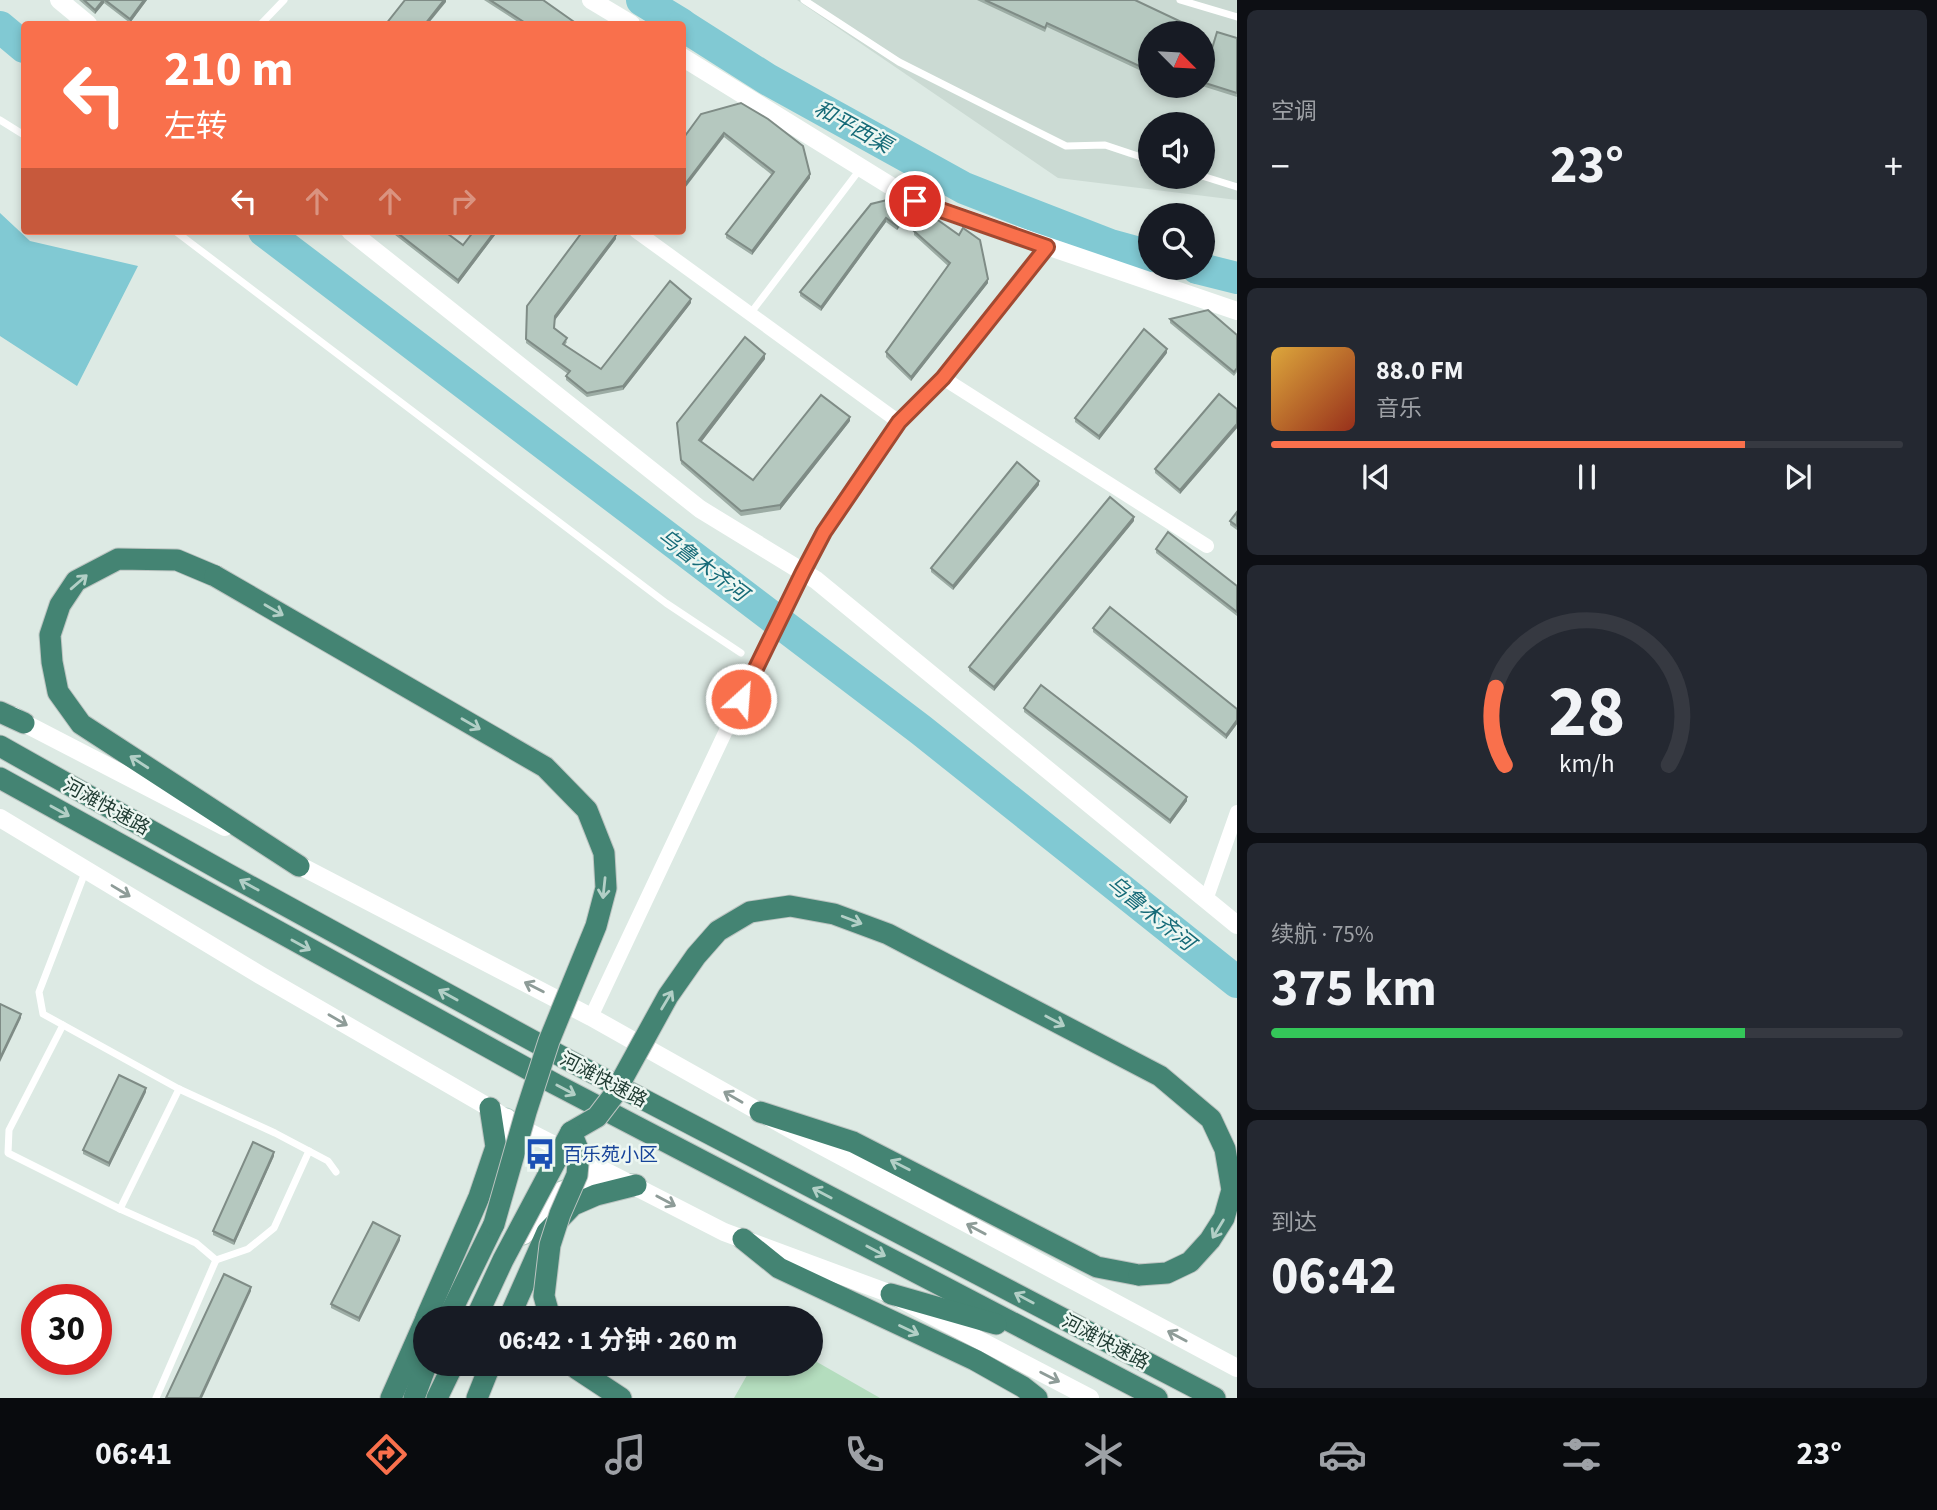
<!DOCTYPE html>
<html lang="zh">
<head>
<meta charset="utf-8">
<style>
  body { margin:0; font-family:"Source Sans 3","Noto Sans SC",sans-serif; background:#242831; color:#f1f3f6; height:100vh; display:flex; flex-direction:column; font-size:26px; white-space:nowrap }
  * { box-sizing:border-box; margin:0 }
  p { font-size:23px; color:#9ea1a6 }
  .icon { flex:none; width:38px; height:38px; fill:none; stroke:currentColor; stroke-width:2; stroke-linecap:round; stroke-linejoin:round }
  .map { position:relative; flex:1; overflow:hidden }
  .side { display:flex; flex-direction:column; gap:10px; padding:10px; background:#0d0f14; width:700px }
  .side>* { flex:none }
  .hud { position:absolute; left:21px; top:21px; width:665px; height:214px; border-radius:7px; box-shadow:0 4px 10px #0003; background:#f9704c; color:#fff; overflow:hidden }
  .needle { width:46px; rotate:114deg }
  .fabs { position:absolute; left:1138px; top:21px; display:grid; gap:14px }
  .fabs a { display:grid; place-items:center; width:77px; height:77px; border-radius:50%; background:#171b24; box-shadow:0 4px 10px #0003; font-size:35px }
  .speed { position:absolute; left:21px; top:1284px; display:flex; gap:14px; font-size:35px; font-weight:700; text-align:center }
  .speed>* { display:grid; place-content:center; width:91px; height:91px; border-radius:50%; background:#171b24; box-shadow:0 4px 10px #0003; line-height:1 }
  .speed .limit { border:10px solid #d22; background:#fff; color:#111 }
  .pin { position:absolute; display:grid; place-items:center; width:60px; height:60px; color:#fff; margin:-30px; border:4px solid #fff; border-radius:50%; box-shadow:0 2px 7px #0007 }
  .me { position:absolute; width:77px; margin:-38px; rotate:26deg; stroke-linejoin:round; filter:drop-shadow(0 0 5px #0008) }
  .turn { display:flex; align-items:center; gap:24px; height:147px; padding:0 28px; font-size:32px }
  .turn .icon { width:91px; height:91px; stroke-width:2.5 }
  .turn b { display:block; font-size:49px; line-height:60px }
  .lanes { display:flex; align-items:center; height:66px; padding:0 28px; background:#0003; justify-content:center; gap:35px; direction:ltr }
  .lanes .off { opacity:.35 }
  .big { font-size:52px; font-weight:700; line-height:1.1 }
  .side .widget { flex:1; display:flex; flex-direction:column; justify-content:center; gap:10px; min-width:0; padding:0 24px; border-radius:10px; background:#242831 }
  .side .dial { align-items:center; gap:0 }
  .dial svg { height:182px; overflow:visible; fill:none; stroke:#363941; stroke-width:7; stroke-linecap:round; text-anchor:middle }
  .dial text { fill:#f1f3f6; stroke:none }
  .song { display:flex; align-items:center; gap:21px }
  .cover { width:84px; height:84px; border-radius:10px; background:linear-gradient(135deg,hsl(40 70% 55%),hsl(10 70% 35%)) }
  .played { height:7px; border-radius:4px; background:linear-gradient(90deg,#f9704c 75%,#363941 75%) }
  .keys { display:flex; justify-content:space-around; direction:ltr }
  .heat { display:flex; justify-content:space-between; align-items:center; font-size:38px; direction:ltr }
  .charge { height:10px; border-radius:5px; background:linear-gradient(90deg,#34c759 75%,#363941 0) }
  .trip { position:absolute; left:413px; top:1306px; width:410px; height:70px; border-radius:35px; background:#171b24; box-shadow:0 4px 10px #0003; font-weight:700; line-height:70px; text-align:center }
  .dock { display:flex; height:112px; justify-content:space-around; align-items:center; background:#090b0e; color:#9ea1a6 }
  .dock .icon { width:49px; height:49px }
  .dock .selected { color:#f9704c }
  .dock b { font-size:32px; color:#f1f3f6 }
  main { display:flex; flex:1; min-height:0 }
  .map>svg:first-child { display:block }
  .built { fill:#cbdad3; fill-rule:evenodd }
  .green { fill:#b4ddbe }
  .water { fill:#81c9d3 }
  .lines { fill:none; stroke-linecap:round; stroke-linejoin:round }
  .river { stroke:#81c9d3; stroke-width:32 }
  .secondary-casing { stroke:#b0cac0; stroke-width:23 }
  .trunk-casing { stroke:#bcc4c1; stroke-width:23 }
  .service { stroke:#fff; stroke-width:7 }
  .minor { stroke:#fff; stroke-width:14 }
  .tertiary { stroke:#fff; stroke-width:18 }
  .secondary { stroke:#fff; stroke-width:21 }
  .trunk { stroke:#448473; stroke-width:21 }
  .trunk-bridge-casing { stroke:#bcc4c1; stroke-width:23; stroke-linecap:butt }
  .trunk-bridge { stroke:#448473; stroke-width:21 }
  .wall { fill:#9caca4 }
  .shaded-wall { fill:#7f8c86 }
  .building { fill:#b5c8bf; stroke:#7f8c86; stroke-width:2 }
  .oneway { stroke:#b2cfc6 }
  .oneway2 { stroke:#8e9c98 }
  .route-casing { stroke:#a24931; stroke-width:18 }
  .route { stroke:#f9704c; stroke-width:12 }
  .labels { text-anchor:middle; stroke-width:5; stroke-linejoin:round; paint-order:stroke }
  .street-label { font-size:19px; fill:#1e3a31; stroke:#edf7f2 }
  .transit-label { font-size:19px; fill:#164399; stroke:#edf7f2; text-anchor:start }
  .water-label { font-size:21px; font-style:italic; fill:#166b78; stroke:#edf7f2 }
</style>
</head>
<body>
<main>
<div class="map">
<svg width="1237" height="1398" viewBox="0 0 1237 1398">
  <rect width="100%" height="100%" fill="#ddeae4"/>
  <!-- built -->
  <path class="built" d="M797,0H1237V200L1058,178ZM1150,33H1202V86H1150ZM1150,124H1202V177H1150Z"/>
  <!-- green -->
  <path class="green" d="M810,1358L880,1398H734L754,1363H810Z"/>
  <!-- water -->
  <path class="water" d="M0,213L30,241L138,266L77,386L0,336Z"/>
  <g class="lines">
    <!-- river -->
    <g class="river">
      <path d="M642,0L681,24"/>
      <path d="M682,25L767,79L964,188L1110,245L1150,256"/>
      <path d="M0,27L24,47"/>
      <path d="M264,231L921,730L1237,982"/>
      <path d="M1197,268L1237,278"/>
    </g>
    <defs>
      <g id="secondary">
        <path d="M504,1165L508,1150L506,1119"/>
        <path d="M523,1234L545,1206L562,1192L592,1181L632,1185"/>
      </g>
      <g id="trunk">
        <path d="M215,576L177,560L118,559L76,581L60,605L50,635L52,662L58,692L81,724L299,866"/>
        <path d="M0,712L24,723"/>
        <path d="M0,746L226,873L568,1060L1215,1398"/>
        <path d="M0,778L555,1084L1157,1398"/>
        <path d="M760,1112L853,1142L1097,1267L1139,1275"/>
        <path d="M743,1239L779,1268L975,1360L1023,1387L1037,1398"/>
        <path d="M891,1294L996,1324"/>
        <path d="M426,1318L479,1197L496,1147L490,1108"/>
        <path d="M448,1318L494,1224"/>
        <path d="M509,1318L547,1232L573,1205L596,1195L636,1185"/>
        <path d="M574,1363L577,1369L621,1398"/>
        <path d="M391,1398L425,1321"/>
        <path d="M414,1398L427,1363"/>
        <path d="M437,1398L454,1363"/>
        <path d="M477,1398L491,1363"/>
      </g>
    </defs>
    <!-- secondary casing -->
    <use href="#secondary" class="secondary-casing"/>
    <!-- trunk casing -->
    <use href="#trunk" class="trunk-casing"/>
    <!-- service -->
    <g class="service">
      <path d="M804,0L899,62L1066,146L1105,145L1150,160"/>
      <path d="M1180,0L1237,17"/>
      <path d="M261,24L284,0"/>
      <path d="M0,120L24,135"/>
      <path d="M1202,176L1237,187"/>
      <path d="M175,231L666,603L741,653"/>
      <path d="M750,314L861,168"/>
      <path d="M86,870L39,992L43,1014L179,1089L275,1133L328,1161L336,1172"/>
      <path d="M63,1025L9,1130L8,1153L120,1209L196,1243L216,1260L156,1398"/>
      <path d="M120,1209L179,1089"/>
      <path d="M216,1260L248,1249L274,1228L309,1151"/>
    </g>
    <!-- minor -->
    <g class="minor">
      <path d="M636,231L899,422"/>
      <path d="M943,378L1207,546"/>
      <path d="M1206,900L1237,812"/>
      <path d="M591,1017L764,650L824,532L899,422L943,378L1047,247"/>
    </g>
    <!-- tertiary -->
    <g class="tertiary">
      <path d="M59,0L88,24"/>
      <path d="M591,0L631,24"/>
      <path d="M682,57L915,201L1237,311"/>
      <path d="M350,231L700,509L816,580L1237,925"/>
      <path d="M14,716L24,723L225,827"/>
      <path d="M0,818L260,975L490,1108L517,1126L724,1232L891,1294L1090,1398"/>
      <path d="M287,859L591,1017L790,1129L1237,1368"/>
    </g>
    <!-- secondary -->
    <use href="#secondary" class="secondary"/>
    <!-- trunk -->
    <use href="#trunk" class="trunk"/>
    <defs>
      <g id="trunk-bridge">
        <path d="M215,576L545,767L587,810L604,853L606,888L596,926L549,1041L526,1112L494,1224"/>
        <path d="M476,1318L503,1260L571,1132L597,1117L613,1096L668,996L696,956L718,931L750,912L790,906L834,914L888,934L1160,1076L1211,1119L1225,1149L1232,1190L1224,1218L1210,1240L1190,1262L1167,1273L1139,1275"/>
        <path d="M550,1318L544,1296L550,1245L560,1214L577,1175L579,1152L571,1132"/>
      </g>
    </defs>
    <!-- trunk-bridge casing -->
    <use href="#trunk-bridge" class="trunk-bridge-casing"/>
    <!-- trunk-bridge -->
    <use href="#trunk-bridge" class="trunk-bridge"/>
  </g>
  <!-- wall -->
  <g class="wall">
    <path d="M79,0H147L130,23L104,3L95,14Z"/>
    <path d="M484,0H543L577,24H521Z"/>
    <path d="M977,0H1135L1192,31L1191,33H1150V75L1047,27L1045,32Z"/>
    <path d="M1237,38V97L1202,86V80Z"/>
    <path d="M701,114L810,178L752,255L726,238V234L772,175L724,137Z"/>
    <path d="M871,204L910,214L897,230L886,222L821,311L800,296V292Z"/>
    <path d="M390,231H444L463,245L474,231H498L458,284Z"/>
    <path d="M914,231L988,283L911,381L886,357V352L948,266L914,235Z"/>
    <path d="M616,239L555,320L554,328L567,342L565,345L601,369L691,303L623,390L587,397L566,380V376L568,374L526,343L527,306Z"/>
    <path d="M1170,319L1237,335V372L1234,376L1170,323Z"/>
    <path d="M1167,353L1099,440L1075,422V418Z"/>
    <path d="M765,359L701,442L753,480L850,421L780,510L741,516L681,464L677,427Z"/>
    <path d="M1237,409V428L1180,494L1155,473V469Z"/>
    <path d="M1039,485L953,590L931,572V568Z"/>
    <path d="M1237,512V530L1230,525V521Z"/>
    <path d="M1134,521L994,691L969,671V667Z"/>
    <path d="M1156,549L1237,586V616L1156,553Z"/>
    <path d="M1093,628L1237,709V724L1226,739L1093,632Z"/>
    <path d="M1024,708L1187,801L1170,824L1024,712Z"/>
    <path d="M146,1092L109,1167L83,1154V1150Z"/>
    <path d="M274,1156L234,1245L213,1235V1231Z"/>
    <path d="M400,1240L359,1322L331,1308V1304Z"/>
  </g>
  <!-- shaded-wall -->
  <g class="shaded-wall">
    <path d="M104,0V3L95,14V10Z"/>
    <path d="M144,0H147L130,23V19Z"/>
    <path d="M444,0H446V2L428,24H425Z"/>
    <path d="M724,133V137L682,192V188Z"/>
    <path d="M810,174V178L752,255V251Z"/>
    <path d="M910,210V214L897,230V226Z"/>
    <path d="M886,218V222L821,311V307Z"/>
    <path d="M495,231H498L458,284V280Z"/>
    <path d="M616,235V239L555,320V316Z"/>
    <path d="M988,279V283L911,381V377Z"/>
    <path d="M691,299V303L623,390V386Z"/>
    <path d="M1167,349V353L1099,440V436Z"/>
    <path d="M765,354V359L699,445V440Z"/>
    <path d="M850,417V421L780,510V505Z"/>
    <path d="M1237,424V428L1180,494V490Z"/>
    <path d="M1039,481V485L953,590V586Z"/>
    <path d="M1134,517V521L994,691V687Z"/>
    <path d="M1237,720V724L1226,739V735Z"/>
    <path d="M1187,797V801L1170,824V820Z"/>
    <path d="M21,1014V1018L0,1062V1058Z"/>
    <path d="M146,1088V1092L109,1167V1163Z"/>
    <path d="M274,1152V1156L234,1245V1241Z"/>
    <path d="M400,1236V1240L359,1322V1318Z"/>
    <path d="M251,1287V1291L202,1398H200Z"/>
  </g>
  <!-- building -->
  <g class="building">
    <path d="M84,0H103L95,10Z"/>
    <path d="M105,0H144L130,19Z"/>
    <path d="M405,0H444L425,24H386Z"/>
    <path d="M490,0H543L577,24H527Z"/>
    <path d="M985,0H1135L1192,27L1189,33H1150V71L1047,23L1045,28Z"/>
    <path d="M1217,32L1237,38V93L1202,82Z"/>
    <path d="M741,103L768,119L803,146L810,174L752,251L726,234L774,172L724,133L682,188V140L701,114Z"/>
    <path d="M895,198L910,210L897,226L886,218L821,307L800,292L871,204Z"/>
    <path d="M928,213L959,235L963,228L980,240L988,279L911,377L886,352L950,263L914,231Z"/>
    <path d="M395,231H444L463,245L474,231H495L458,280Z"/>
    <path d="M583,231H611L616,235L555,316L554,328L567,338L563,344L601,369L670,281L691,299L623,386L587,393L566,376L570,371L526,339L527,306Z"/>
    <path d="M1208,310L1237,335V368L1234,372L1170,319Z"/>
    <path d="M1144,329L1167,349L1099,436L1075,418Z"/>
    <path d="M745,337L765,354L699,440L753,480L821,395L850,417L780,505L741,511L681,460L677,423Z"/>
    <path d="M1219,394L1237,409V424L1180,490L1155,469Z"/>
    <path d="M1017,462L1039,481L953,586L931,568Z"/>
    <path d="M1110,497L1134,517L994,687L969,667Z"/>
    <path d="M1237,512V526L1230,521Z"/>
    <path d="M1168,532L1237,586V612L1156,549Z"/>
    <path d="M1110,607L1237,709V720L1226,735L1093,628Z"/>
    <path d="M1041,685L1187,797L1170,820L1024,708Z"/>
    <path d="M0,1004L21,1014L0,1058Z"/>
    <path d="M119,1075L146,1088L109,1163L83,1150Z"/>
    <path d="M253,1142L274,1152L234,1241L213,1231Z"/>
    <path d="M373,1222L400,1236L359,1318L331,1304Z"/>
    <path d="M224,1274L251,1287L200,1398H166Z"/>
  </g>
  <!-- one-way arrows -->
  <defs><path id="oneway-shaft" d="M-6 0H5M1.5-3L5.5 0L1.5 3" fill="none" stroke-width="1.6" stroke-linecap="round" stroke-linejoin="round" transform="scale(1.75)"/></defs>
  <g class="oneway">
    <use href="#oneway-shaft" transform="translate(79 582) rotate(-41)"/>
    <use href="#oneway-shaft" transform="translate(274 610) rotate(30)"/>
    <use href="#oneway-shaft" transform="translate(471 724) rotate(30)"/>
    <use href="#oneway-shaft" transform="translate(139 762) rotate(-147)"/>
    <use href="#oneway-shaft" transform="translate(60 811) rotate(29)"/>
    <use href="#oneway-shaft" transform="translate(249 885) rotate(-151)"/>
    <use href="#oneway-shaft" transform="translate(604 888) rotate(96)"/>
    <use href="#oneway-shaft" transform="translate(852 920) rotate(21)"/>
    <use href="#oneway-shaft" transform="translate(301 945) rotate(29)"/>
    <use href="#oneway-shaft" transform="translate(448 995) rotate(-151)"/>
    <use href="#oneway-shaft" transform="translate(667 1000) rotate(-59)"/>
    <use href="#oneway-shaft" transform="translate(1055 1021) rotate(28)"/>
    <use href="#oneway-shaft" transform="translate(566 1090) rotate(28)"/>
    <use href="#oneway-shaft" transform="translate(900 1165) rotate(-153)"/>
    <use href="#oneway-shaft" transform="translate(822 1193) rotate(-152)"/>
    <use href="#oneway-shaft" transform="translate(1218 1229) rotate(121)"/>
    <use href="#oneway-shaft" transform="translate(876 1251) rotate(28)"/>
    <use href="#oneway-shaft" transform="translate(1024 1298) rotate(-152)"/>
    <use href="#oneway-shaft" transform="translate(909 1330) rotate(25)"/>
  </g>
  <g class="oneway2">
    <use href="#oneway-shaft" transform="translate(121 891) rotate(31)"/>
    <use href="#oneway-shaft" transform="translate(534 987) rotate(-153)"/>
    <use href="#oneway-shaft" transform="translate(338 1020) rotate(30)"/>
    <use href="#oneway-shaft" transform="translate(733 1097) rotate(-150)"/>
    <use href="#oneway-shaft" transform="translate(666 1201) rotate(28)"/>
    <use href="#oneway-shaft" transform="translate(976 1229) rotate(-152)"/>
    <use href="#oneway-shaft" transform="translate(1177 1336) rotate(-152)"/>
    <use href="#oneway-shaft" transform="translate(1050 1377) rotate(27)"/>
  </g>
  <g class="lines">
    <defs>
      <path id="route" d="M741,699L803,572L824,532L899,422L943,378L1047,247L915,201"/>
    </defs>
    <!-- route casing -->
    <use href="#route" class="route-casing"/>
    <!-- route -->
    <use href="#route" class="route"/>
  </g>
  <!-- icons -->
  <defs>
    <symbol id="bus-bare" viewBox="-9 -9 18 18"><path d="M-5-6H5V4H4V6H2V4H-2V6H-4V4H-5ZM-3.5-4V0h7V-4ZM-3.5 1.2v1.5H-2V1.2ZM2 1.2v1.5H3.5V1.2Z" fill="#1a4fb4" stroke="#edf7f2" stroke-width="2.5" paint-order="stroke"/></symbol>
  </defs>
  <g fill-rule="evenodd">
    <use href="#bus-bare" x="518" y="1132" width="44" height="44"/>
  </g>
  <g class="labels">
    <!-- street labels -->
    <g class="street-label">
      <text transform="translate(107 806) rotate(29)" y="7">河滩快速路</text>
      <text transform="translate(604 1079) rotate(28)" y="7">河滩快速路</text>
      <text transform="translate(1106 1341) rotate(28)" y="7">河滩快速路</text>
    </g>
    <!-- transit labels -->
    <g class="transit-label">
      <text x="563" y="1161">百乐苑小区</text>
    </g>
    <!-- water labels -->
    <g class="water-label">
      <text transform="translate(853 127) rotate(29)" y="7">和平西渠</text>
      <text transform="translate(703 565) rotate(37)" y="7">乌鲁木齐河</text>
      <text transform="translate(1151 913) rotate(39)" y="7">乌鲁木齐河</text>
    </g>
  </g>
</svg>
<div class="fabs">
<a><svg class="needle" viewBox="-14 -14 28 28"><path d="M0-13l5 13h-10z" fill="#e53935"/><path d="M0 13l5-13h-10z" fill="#9ea1a6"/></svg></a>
<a><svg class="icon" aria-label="sound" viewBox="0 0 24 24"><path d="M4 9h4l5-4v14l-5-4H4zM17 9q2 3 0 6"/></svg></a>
<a><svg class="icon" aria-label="search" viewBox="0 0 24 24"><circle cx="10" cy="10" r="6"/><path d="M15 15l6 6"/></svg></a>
</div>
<div class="speed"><div class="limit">30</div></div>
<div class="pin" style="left:915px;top:201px;background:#d93025"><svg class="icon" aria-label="arrive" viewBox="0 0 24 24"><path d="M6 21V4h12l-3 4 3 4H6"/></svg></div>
<svg class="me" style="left:741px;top:699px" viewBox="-20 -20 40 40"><circle r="17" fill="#f9704c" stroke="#fff" stroke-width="3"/><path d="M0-11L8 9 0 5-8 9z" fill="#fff"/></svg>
<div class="trip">06:42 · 1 分钟 · 260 m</div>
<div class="hud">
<div class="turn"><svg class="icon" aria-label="left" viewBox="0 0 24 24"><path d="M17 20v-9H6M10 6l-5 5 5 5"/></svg><div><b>210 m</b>左转</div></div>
<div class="lanes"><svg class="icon" aria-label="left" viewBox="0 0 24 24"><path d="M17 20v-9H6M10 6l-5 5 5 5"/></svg><svg class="icon off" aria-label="ahead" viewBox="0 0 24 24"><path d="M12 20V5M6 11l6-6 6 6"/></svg><svg class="icon off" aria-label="ahead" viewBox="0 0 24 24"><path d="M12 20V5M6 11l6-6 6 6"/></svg><svg class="icon off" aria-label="right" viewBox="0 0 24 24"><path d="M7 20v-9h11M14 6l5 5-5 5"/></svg></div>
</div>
</div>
<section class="side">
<div class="widget"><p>空调</p>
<div class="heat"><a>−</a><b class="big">23°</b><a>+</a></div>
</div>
<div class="widget">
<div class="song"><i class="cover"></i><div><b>88.0 FM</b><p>音乐</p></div></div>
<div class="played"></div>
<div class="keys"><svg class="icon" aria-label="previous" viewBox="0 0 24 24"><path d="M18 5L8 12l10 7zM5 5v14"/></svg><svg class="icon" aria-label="pause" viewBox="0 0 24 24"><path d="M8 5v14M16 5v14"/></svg><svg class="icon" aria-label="next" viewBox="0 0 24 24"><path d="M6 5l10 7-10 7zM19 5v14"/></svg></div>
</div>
<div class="widget dial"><svg viewBox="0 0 100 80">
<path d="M14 69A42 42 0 1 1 86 69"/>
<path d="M14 69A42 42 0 0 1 10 35" stroke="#f9704c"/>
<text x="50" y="56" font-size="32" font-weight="700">28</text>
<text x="50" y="72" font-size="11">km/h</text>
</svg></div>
<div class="widget"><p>续航 · 75%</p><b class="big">375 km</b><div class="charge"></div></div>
<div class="widget"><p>到达</p><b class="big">06:42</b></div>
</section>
</main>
<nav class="dock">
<b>06:41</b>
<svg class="icon selected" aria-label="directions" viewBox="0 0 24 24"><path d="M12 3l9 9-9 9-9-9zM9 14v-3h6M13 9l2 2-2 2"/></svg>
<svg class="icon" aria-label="music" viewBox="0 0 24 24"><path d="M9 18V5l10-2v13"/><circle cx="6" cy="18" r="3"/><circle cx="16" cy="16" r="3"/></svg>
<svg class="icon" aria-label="phone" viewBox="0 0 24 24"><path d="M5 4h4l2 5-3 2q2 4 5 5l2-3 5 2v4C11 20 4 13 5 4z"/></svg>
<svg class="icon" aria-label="climate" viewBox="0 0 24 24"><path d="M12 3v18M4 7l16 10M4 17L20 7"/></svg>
<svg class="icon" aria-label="car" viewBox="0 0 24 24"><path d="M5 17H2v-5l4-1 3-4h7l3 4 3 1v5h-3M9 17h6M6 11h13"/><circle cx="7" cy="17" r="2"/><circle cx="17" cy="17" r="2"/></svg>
<svg class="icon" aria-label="filters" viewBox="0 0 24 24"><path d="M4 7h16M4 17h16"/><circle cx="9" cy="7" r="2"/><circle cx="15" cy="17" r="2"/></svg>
<b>23°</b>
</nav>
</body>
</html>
